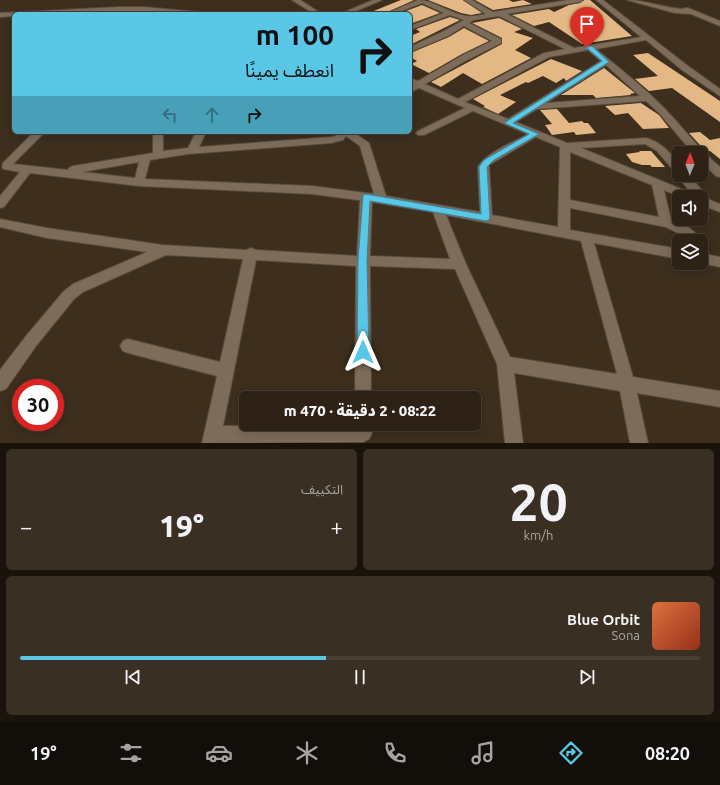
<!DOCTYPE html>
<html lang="ar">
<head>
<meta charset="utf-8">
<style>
  body { margin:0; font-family:Ubuntu,"Noto Sans Arabic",sans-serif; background:#3a2f23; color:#f1f3f6; direction:rtl; height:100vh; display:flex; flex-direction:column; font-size:15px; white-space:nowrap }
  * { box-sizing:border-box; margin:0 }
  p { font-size:13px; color:#a7a4a1 }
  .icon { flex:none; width:22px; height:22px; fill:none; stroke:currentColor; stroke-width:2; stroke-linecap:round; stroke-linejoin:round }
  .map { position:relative; height:443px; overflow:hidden; direction:ltr }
  .sheet { display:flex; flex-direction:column; gap:6px; padding:6px; background:#19130c; flex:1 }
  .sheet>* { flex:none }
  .guide { position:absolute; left:12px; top:12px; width:400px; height:122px; border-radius:6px; box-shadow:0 2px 10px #0003,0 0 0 1px #493f35; direction:rtl; background:#5bc7e7; color:#111; overflow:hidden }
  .needle { width:26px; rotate:1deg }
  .buttons { position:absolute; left:672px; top:146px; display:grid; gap:8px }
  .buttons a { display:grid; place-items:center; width:36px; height:36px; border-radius:6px; background:#2e2216; box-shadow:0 2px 10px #0003,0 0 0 1px #493f35; font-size:20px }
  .speed { position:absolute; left:12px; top:379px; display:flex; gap:8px; font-size:20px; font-weight:700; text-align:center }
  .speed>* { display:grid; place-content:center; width:52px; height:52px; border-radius:50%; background:#2e2216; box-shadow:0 2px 10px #0003,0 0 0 1px #493f35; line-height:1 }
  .speed .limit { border:6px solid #d22; background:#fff; color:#111 }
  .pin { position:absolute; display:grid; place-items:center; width:34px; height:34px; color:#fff; margin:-41px -17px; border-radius:50% 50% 50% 0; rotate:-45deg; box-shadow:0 0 4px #0007 }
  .pin .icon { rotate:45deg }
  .me { position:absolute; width:44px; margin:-22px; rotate:0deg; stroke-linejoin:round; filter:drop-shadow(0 0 3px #0008) }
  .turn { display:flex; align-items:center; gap:14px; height:84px; padding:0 12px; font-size:18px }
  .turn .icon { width:52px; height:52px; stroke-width:2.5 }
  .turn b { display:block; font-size:28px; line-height:34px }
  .lanes { display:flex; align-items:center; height:38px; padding:0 12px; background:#0003; justify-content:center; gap:20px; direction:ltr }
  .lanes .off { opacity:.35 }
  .big { font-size:30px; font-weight:800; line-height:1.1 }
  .sheet .widget { flex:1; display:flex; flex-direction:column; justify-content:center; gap:6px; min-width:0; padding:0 14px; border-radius:6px; background:#3a2f23 }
  .sheet .dial { align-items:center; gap:0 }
  .dial b { font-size:52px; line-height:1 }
  .song { display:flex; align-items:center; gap:12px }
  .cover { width:48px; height:48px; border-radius:6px; background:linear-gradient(135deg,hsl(20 70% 55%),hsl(10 70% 35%)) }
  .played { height:4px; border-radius:2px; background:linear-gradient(90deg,#5bc7e7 45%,#493f35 45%) }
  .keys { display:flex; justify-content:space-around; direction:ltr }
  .heat { display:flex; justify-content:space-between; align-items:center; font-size:22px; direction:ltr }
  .sheet .tiles { flex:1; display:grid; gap:6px; grid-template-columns:1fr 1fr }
  .widget:last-child { grid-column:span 2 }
  .trip { position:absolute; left:239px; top:391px; width:242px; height:40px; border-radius:6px; background:#2e2216; box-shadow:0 2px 10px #0003,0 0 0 1px #493f35; font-weight:800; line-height:40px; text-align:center; direction:rtl }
  .menu { display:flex; height:64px; justify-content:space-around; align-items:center; background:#120e09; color:#a7a4a1 }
  .menu .icon { width:28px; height:28px }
  .menu .on { color:#5bc7e7 }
  .menu b { font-size:18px; color:#f1f3f6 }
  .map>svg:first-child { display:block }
  .building { fill:#e3b885 }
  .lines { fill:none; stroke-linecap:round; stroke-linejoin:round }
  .street-casing { stroke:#584b3c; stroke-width:2 }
  .street { fill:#7d6c59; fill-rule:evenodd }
  .route { fill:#5bc7e7; stroke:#3b8196 }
</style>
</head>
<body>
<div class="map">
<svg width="720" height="443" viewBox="0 0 720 443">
  <rect width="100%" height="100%" fill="#3d2e1d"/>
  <!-- building -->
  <g class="building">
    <path d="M401,0H414L384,14H366Z"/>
    <path d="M428,0H463L482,13L471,15L461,13Z"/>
    <path d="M475,0H509L513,2L523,0L532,4L493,10Z"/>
    <path d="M584,0H590L632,36L582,44L549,22L534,26L512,15L549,9L554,12L569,5L580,3Z"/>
    <path d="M422,5L440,13L410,24V14H398Z"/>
    <path d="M450,17L460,20L410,45V36L420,32L416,29Z"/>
    <path d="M499,18L522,29L514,32L533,38L515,50L531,58L482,84L463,73L441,87L431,82L502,44V38L472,23Z"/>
    <path d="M464,28L489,41L462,54L429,73L411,64L417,61L410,57V53L449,37Z"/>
    <path d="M648,53L720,101V122L672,88L649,91L635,79L658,76L633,55Z"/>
    <path d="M551,59L582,71L566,81L564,78L556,83L543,76L528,83L526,82L500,95L516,102L498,114L483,107L485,106L473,99Z"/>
    <path d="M604,68L635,93L630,94L631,95L596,98L593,95H561Z"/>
    <path d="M641,103L659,115L669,128L643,129L628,113L615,115L605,106Z"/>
    <path d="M557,109L569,123L582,121L584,123H588L596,133L576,135L574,132L552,135L545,125L552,124L540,110Z"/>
    <path d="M700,132L710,140L720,138V159L710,151H708L699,144L689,133Z"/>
    <path d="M639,151H651L665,167H652L650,165H642L632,162L626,154L640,152Z"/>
  </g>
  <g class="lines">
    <defs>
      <g id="street">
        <path d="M292,0H300L322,14H314Z"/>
        <path d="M373,0H382L349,14H340Z"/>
        <path d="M418,0C434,0 450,14 467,16C472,17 480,15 486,14L464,0H472L493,12L568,0H583L580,2L507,14L574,48L641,37L596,0H603L688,66L720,89V96L682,70L646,40L596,49C619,68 644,87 665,109C684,129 700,150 720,167V177L716,176L701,162V153H693L659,113L646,101L537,109L516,122L567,143L646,138C661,142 669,152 679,163V175H689L710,200L720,204V212L701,205V197H680L664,190L671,220C684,224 695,229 701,241H688L678,233L666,227L570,208V230L679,249V259L594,243L633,377L720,391V407L637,393L648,443H630L620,391L514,373L523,443H505L497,364L455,269L370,266L371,398H355L356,266L256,260L223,426L363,424L369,427L372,433L369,439L363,442L202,443L217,376L128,353L123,351L120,346L123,341L128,339L220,362L243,259L166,255L83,292L74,299L36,346L6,389L0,391V370L26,336L64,291L73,284L147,252L47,238L0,227V219L47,228L163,245L246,250L251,248L256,250L357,256L360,200H358L312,194L139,186L30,173L4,207L0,208V196L20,172L3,169L2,167L3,163L34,132H45L13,164L68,170L69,168L73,166L153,153V132H163V151L188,148L196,132H206L199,147L331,137L336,136L339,132H353L369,143L386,196L480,212L478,167C485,153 514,142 528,134L473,111L424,135H418L416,133L418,131L465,108L419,88L413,91L410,90V86L412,85L410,84V78L418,81L463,55L492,41L464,26L448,36L410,52V47L442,32L464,20L450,15L410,30V26L444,13L422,3L394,14H385ZM499,16L565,49L544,53L458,99L425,84L469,59L501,43V39L469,23L474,20ZM588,50L601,61L508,119L465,102L549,57ZM606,65L640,96L546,103ZM346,136L360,146L374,194L312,186L145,179L150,160L188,154L331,143L343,140ZM536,137L560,147L558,227L492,215L489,165ZM645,144L657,151L675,172L679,173L678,175L679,178L691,193L581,148ZM570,152L652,185L659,217L570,200ZM139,162L135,178L82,172ZM372,202L433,212L450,259L370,256ZM446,215L581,241L617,374L510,357L466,264Z"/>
        <path d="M627,0C646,0 664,8 683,9L684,8H688L720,21V26L691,14L675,13Z"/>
        <path d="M119,7H144L200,12L203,14H177L144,11L14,14V16L0,17V13Z"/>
        <path d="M701,253L720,257V267L701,263Z"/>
      </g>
    </defs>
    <!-- street casing -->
    <use href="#street" class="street-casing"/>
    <!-- street -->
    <use href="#street" class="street"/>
  </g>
  <!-- route -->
  <path class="route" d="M585,46H592L609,62L513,123L539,134L494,160L487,167L490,218L489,220L486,221L370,201L367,261L369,352L367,356L363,358L359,356L357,352L358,261L363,195L366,194L481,214L479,167L483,161L489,157L529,134L504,123L602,61L588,49H585Z"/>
</svg>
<div class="buttons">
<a><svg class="needle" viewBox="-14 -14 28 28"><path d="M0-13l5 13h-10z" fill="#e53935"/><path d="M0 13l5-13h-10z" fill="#a7a4a1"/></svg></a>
<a><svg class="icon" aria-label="sound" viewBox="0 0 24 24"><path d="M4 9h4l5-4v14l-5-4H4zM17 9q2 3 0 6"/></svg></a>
<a><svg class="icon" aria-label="layers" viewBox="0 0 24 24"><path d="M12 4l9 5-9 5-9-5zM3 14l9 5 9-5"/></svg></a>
</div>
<div class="speed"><div class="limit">30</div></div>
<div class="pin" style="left:587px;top:48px;background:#d93025"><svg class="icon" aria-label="arrive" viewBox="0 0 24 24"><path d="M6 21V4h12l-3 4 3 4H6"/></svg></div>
<svg class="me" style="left:363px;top:352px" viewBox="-20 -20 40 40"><path d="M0-17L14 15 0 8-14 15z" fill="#5bc7e7" stroke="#fff" stroke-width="4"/></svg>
<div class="trip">08:22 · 2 دقيقة · 470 m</div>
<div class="guide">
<div class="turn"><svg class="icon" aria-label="right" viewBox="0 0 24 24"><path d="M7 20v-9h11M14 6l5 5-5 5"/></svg><div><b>100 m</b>انعطف يمينًا</div></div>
<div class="lanes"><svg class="icon off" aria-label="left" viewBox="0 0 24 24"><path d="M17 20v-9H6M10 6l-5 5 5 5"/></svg><svg class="icon off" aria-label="ahead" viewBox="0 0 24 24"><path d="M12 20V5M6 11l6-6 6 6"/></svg><svg class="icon" aria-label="right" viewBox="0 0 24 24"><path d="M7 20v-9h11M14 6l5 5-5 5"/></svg></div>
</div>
</div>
<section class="sheet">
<div class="tiles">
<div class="widget dial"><b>20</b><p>km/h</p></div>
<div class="widget"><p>التكييف</p>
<div class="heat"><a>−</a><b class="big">19°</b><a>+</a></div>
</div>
<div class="widget">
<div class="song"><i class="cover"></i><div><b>Blue Orbit</b><p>Sona</p></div></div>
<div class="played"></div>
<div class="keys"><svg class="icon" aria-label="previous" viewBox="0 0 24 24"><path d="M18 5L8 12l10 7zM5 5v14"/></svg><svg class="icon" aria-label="pause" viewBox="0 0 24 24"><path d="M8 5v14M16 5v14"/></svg><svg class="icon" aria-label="next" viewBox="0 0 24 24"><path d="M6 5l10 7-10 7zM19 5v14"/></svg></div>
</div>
</div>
</section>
<nav class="menu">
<b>08:20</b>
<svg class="icon on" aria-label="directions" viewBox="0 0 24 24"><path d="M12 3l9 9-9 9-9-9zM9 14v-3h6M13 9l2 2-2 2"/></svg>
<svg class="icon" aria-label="music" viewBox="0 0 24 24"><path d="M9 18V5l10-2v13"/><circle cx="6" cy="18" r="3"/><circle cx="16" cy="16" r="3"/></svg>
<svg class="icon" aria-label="phone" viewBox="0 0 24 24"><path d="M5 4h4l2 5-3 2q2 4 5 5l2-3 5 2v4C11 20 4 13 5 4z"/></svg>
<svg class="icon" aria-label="climate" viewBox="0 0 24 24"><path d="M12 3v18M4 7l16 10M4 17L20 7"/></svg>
<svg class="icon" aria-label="car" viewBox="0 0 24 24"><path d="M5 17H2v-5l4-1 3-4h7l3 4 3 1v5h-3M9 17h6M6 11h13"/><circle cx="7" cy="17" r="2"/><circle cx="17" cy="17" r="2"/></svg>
<svg class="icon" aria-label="filters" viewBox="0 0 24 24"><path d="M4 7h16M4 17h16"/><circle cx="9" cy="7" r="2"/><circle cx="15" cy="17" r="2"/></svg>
<b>19°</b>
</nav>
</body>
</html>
